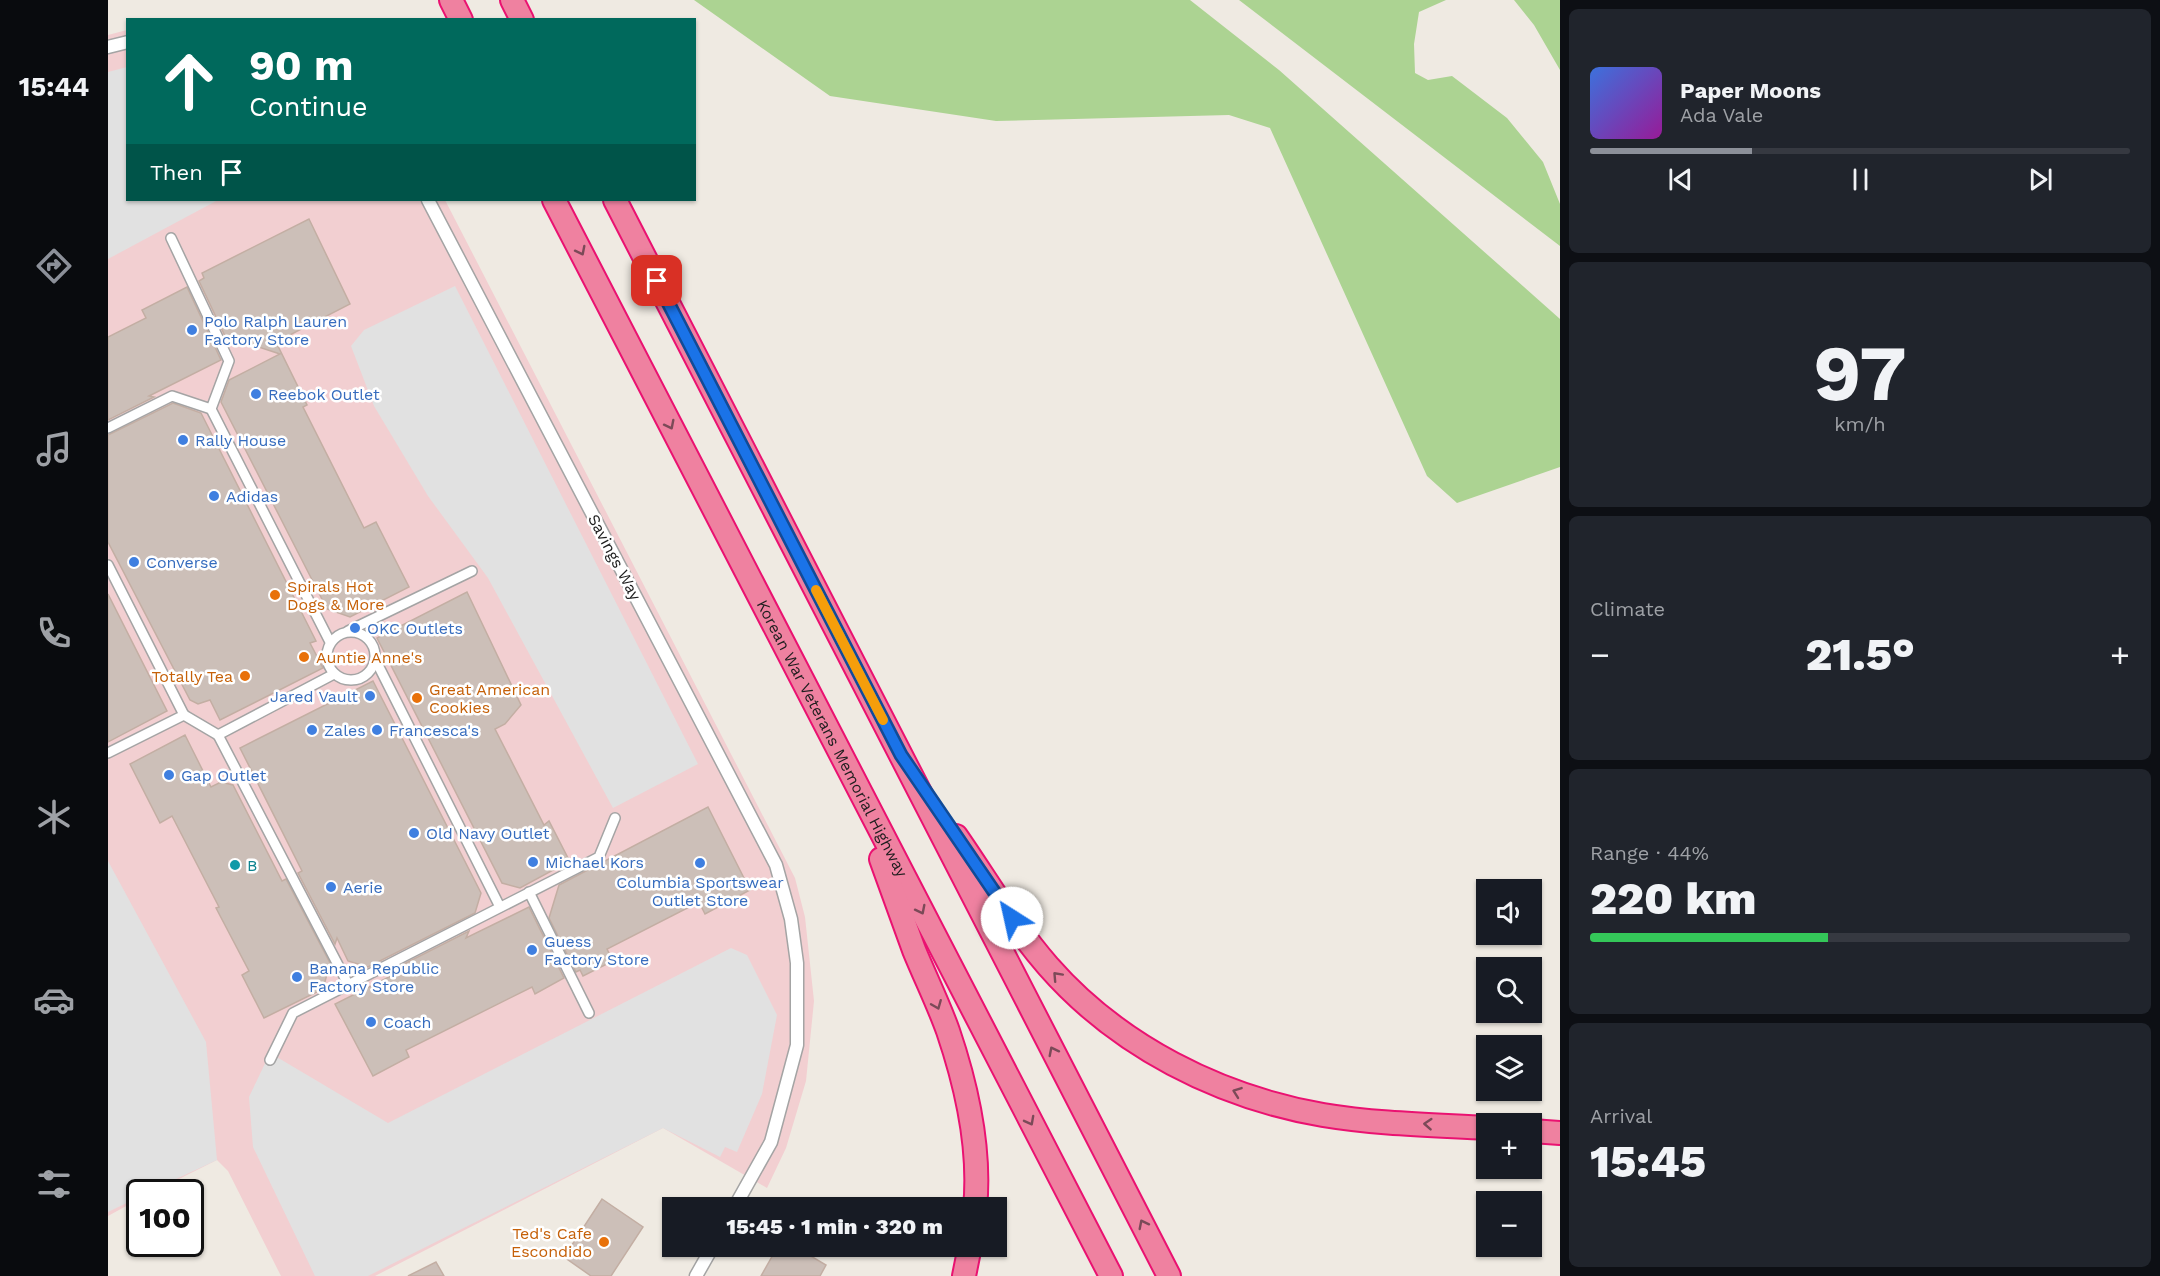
<!DOCTYPE html>
<html lang="en">
<head>
<meta charset="utf-8">
<style>
  body { margin:0; font-family:"Work Sans",sans-serif; background:#20242c; color:#f1f3f6; height:100vh; display:flex; flex-direction:column; font-size:22px; white-space:nowrap }
  * { box-sizing:border-box; margin:0 }
  p { font-size:20px; color:#9ea1a6 }
  .icon { flex:none; width:33px; height:33px; fill:none; stroke:currentColor; stroke-width:2; stroke-linecap:round; stroke-linejoin:round }
  .map { position:relative; flex:1; overflow:hidden }
  .panel { display:flex; flex-direction:column; gap:9px; padding:9px; background:#0d0f14; width:600px }
  .panel>* { flex:none }
  .hud { position:absolute; left:18px; top:18px; width:570px; height:183px; border-radius:0px; box-shadow:0 2px 4px #0004; background:#00695c; color:#fff; overflow:hidden }
  .tools { position:absolute; left:1368px; top:879px; display:grid; gap:12px }
  .tools a { display:grid; place-items:center; width:66px; height:66px; border-radius:0px; background:#171b24; box-shadow:0 2px 4px #0004; font-size:30px }
  .speed { position:absolute; left:18px; top:1179px; display:flex; gap:12px; font-size:30px; font-weight:700; text-align:center }
  .speed>* { display:grid; place-content:center; width:78px; height:78px; border-radius:50%; background:#171b24; box-shadow:0 2px 4px #0004; line-height:1 }
  .speed .limit { border:3px solid #111; border-radius:9px; background:#fff; color:#111 }
  .pin { position:absolute; display:grid; place-items:center; width:51px; height:51px; color:#fff; margin:-26px; border-radius:12px; box-shadow:0 3px 9px #0006 }
  .me { position:absolute; width:66px; margin:-33px; rotate:325deg; stroke-linejoin:round; filter:drop-shadow(0 0 4px #0008) }
  .turn { display:flex; align-items:center; gap:21px; height:126px; padding:0 24px; font-size:27px }
  .turn .icon { width:78px; height:78px; stroke-width:2.5 }
  .turn b { display:block; font-size:42px; line-height:51px }
  .then { display:flex; align-items:center; height:57px; padding:0 24px; background:#0003; gap:12px; font-size:22px }
  .big { font-size:45px; font-weight:800; line-height:1.1 }
  .panel .card { flex:1; display:flex; flex-direction:column; justify-content:center; gap:9px; min-width:0; padding:0 21px; border-radius:9px; background:#20242c }
  .panel .dial { align-items:center; gap:0 }
  .dial b { font-size:78px; line-height:1 }
  .song { display:flex; align-items:center; gap:18px }
  .cover { width:72px; height:72px; border-radius:9px; background:linear-gradient(135deg,hsl(220 70% 55%),hsl(300 70% 35%)) }
  .played { height:6px; border-radius:3px; background:linear-gradient(90deg,#8c9099 30%,#363941 30%) }
  .keys { display:flex; justify-content:space-around; direction:ltr }
  .heat { display:flex; justify-content:space-between; align-items:center; font-size:33px; direction:ltr }
  .charge { height:9px; border-radius:4px; background:linear-gradient(90deg,#34c759 44%,#363941 0) }
  .trip { position:absolute; left:554px; top:1197px; width:345px; height:60px; border-radius:0px; background:#171b24; box-shadow:0 2px 4px #0004; font-weight:800; line-height:60px; text-align:center }
  main { display:flex; flex:1; min-height:0 }
  .tab-bar { display:flex; flex-direction:column; width:108px; justify-content:space-around; align-items:center; background:#090b0e; color:#9ea1a6 }
  .tab-bar .icon { width:42px; height:42px }
  .tab-bar .active { color:#8c9099 }
  .tab-bar b { font-size:27px; color:#f1f3f6 }
  .map>svg:first-child { display:block }
  .commercial { fill:#f2cfd1 }
  .forest { fill:#acd392 }
  .parking { fill:#e1e1e1 }
  .building { fill:#ccbfb8; stroke:#c3aea3; stroke-width:1.5 }
  .lines { fill:none; stroke-linecap:round; stroke-linejoin:round }
  .pedestrian-casing { stroke:#a4a4a4; stroke-width:12 }
  .minor-casing { stroke:#a4a4a4; stroke-width:15 }
  .motorway-casing { stroke:#ea1271; stroke-width:26 }
  .pedestrian { stroke:#fff; stroke-width:9 }
  .minor { stroke:#fff; stroke-width:12 }
  .motorway { stroke:#ef81a0; stroke-width:22 }
  .oneway { stroke:#7b4a58 }
  .route-casing { stroke:#114b97; stroke-width:15 }
  .route { stroke:#1a73e8; stroke-width:10 }
  .slow { stroke:#f59e0b; stroke-width:10 }
  .shop-dot { fill:#3f7fe0; stroke:#fff; stroke-width:2 }
  .food-dot { fill:#e8710a; stroke:#fff; stroke-width:2 }
  .culture-dot { fill:#0f9aa8; stroke:#fff; stroke-width:2 }
  .labels { text-anchor:middle; stroke-width:5; stroke-linejoin:round; paint-order:stroke }
  .shop-label { font-size:16px; fill:#366cbe; stroke:#fff; text-anchor:start }
  .street-label { font-size:16px; fill:#1d1d1d; stroke:#fff }
  .food-label { font-size:16px; fill:#c56008; stroke:#fff; text-anchor:start }
  .culture-label { font-size:16px; fill:#0d838f; stroke:#fff; text-anchor:start }
</style>
</head>
<body>
<main>
<nav class="tab-bar">
<b>15:44</b>
<svg class="icon active" aria-label="directions" viewBox="0 0 24 24"><path d="M12 3l9 9-9 9-9-9zM9 14v-3h6M13 9l2 2-2 2"/></svg>
<svg class="icon" aria-label="music" viewBox="0 0 24 24"><path d="M9 18V5l10-2v13"/><circle cx="6" cy="18" r="3"/><circle cx="16" cy="16" r="3"/></svg>
<svg class="icon" aria-label="phone" viewBox="0 0 24 24"><path d="M5 4h4l2 5-3 2q2 4 5 5l2-3 5 2v4C11 20 4 13 5 4z"/></svg>
<svg class="icon" aria-label="climate" viewBox="0 0 24 24"><path d="M12 3v18M4 7l16 10M4 17L20 7"/></svg>
<svg class="icon" aria-label="car" viewBox="0 0 24 24"><path d="M5 17H2v-5l4-1 3-4h7l3 4 3 1v5h-3M9 17h6M6 11h13"/><circle cx="7" cy="17" r="2"/><circle cx="17" cy="17" r="2"/></svg>
<svg class="icon" aria-label="filters" viewBox="0 0 24 24"><path d="M4 7h16M4 17h16"/><circle cx="9" cy="7" r="2"/><circle cx="15" cy="17" r="2"/></svg>
</nav>
<div class="map">
<svg width="1452" height="1276" viewBox="0 0 1452 1276">
  <rect width="100%" height="100%" fill="#efeae2"/>
  <!-- commercial -->
  <path class="commercial" d="M19,30L20,200H337L687,878L697,917L706,1001L698,1081L678,1148L659,1188L555,1128L267,1276H173L120,1171L109,1160L45,1192H32L31,1199L0,1216V35Z"/>
  <!-- forest -->
  <g class="forest">
    <path d="M586,0H1082L1171,70L1452,319V467L1349,503L1319,476L1162,128L1121,115L888,121L722,96Z"/>
    <path d="M1131,0H1338L1311,12L1306,44L1307,73L1320,80L1344,76L1399,118L1435,162L1452,204V246Z"/>
    <path d="M1406,0H1452V70L1426,25Z"/>
  </g>
  <!-- parking -->
  <g class="parking">
    <path d="M19,67L20,200H110L0,259V72Z"/>
    <path d="M347,286L590,764L505,808L380,578L320,496L266,406L243,346L256,330Z"/>
    <path d="M0,861L98,1042L109,1160L40,1192H32L31,1197L0,1212Z"/>
    <path d="M623,948L639,955L669,1015L654,1094L629,1152L617,1147L612,1157L555,1128L260,1276H207L145,1147L141,1097L162,1053L280,1123Z"/>
  </g>
  <!-- building -->
  <g class="building">
    <path d="M201,219L242,304L168,342L199,405L195,407L256,528L268,522L301,587L242,617L219,609L113,402L121,380L172,354L117,336L91,281L96,278L94,273Z"/>
    <path d="M79,287L113,360L41,396L46,397L0,420V337L38,318L34,310Z"/>
    <path d="M65,403L93,413L208,641L202,643L215,668L112,720L102,700L90,704L82,700L0,542V435Z"/>
    <path d="M359,592L413,705L397,724L387,729L436,825L441,821L463,864L456,867L458,863L412,888L394,883L269,638Z"/>
    <path d="M0,594L59,711L0,742Z"/>
    <path d="M265,681L373,893L367,913L260,967L240,961L229,938L227,944L190,873L194,871L132,748Z"/>
    <path d="M77,735L103,787L113,782L125,785L174,881L178,879L222,963L215,989L156,1018L134,975L141,971L108,908L111,907L64,816L52,823L22,764Z"/>
    <path d="M600,807L642,890L597,914L591,902L499,949L505,961L475,976L472,970L468,972L441,918L451,885Z"/>
    <path d="M421,907L456,978L427,994L424,987L298,1050L301,1057L265,1076L227,1004L285,975L278,973L361,931L358,938Z"/>
    <path d="M494,1199L535,1227L503,1276H483L456,1257Z"/>
    <path d="M670,1246H686L718,1265L712,1276H653Z"/>
    <path d="M328,1262L336,1276H300Z"/>
  </g>
  <g class="lines">
    <defs>
      <g id="pedestrian">
        <path d="M63,238L121,361L103,409L222,642"/>
        <path d="M0,428L64,396L103,409"/>
        <path d="M0,565L76,715L0,753"/>
        <path d="M240,631L364,571"/>
        <circle cx="243" cy="656" r="24"/>
        <path d="M267,659L392,907"/>
        <path d="M226,674L110,735L240,984"/>
        <path d="M76,715L110,735"/>
        <path d="M421,892L481,1013"/>
        <path d="M162,1060L185,1013L491,857L507,818"/>
      </g>
      <g id="minor">
        <path d="M0,47L20,42"/>
        <path d="M320,200L668,865L683,919L689,963V1045L663,1142L626,1208"/>
        <path d="M588,1276L605,1246"/>
      </g>
      <g id="motorway">
        <path d="M343,0L353,20"/>
        <path d="M404,0L414,20"/>
        <path id="s1" d="M446,200L1003,1276"/>
        <path d="M507,200L1061,1276"/>
        <path d="M848,836C878,879 905,926 940,966C1010,1046 1111,1097 1215,1115C1269,1124 1324,1125 1378,1128"/>
        <path d="M773,859C784,889 795,920 806,950C817,977 830,1003 840,1031C859,1087 873,1148 867,1208"/>
        <path d="M1424,1131L1452,1133"/>
        <path d="M856,1276L862,1246"/>
      </g>
    </defs>
    <!-- pedestrian casing -->
    <use href="#pedestrian" class="pedestrian-casing"/>
    <!-- minor casing -->
    <use href="#minor" class="minor-casing"/>
    <!-- motorway casing -->
    <use href="#motorway" class="motorway-casing"/>
    <!-- pedestrian -->
    <use href="#pedestrian" class="pedestrian"/>
    <!-- minor -->
    <use href="#minor" class="minor"/>
    <!-- motorway -->
    <use href="#motorway" class="motorway"/>
  </g>
  <!-- one-way arrows -->
  <defs><path id="oneway-chevron" d="M-2-3.5L2.5 0L-2 3.5" fill="none" stroke-width="1.6" stroke-linecap="round" stroke-linejoin="round" transform="scale(1.5)"/></defs>
  <g class="oneway">
    <use href="#oneway-chevron" transform="translate(473 251) rotate(63)"/>
    <use href="#oneway-chevron" transform="translate(562 425) rotate(63)"/>
    <use href="#oneway-chevron" transform="translate(813 910) rotate(63)"/>
    <use href="#oneway-chevron" transform="translate(949 976) rotate(-133)"/>
    <use href="#oneway-chevron" transform="translate(829 1005) rotate(68)"/>
    <use href="#oneway-chevron" transform="translate(945 1051) rotate(-117)"/>
    <use href="#oneway-chevron" transform="translate(1129 1092) rotate(-160)"/>
    <use href="#oneway-chevron" transform="translate(922 1121) rotate(62)"/>
    <use href="#oneway-chevron" transform="translate(1320 1124) rotate(-176)"/>
    <use href="#oneway-chevron" transform="translate(1035 1224) rotate(-117)"/>
  </g>
  <g class="lines">
    <defs>
      <path id="route" d="M549,281L793,755L904,918"/>
    </defs>
    <!-- route casing -->
    <use href="#route" class="route-casing"/>
    <!-- route -->
    <use href="#route" class="route"/>
    <!-- slow -->
    <path class="slow" d="M708,590L775,720"/>
  </g>
  <!-- markers -->
  <g class="shop-dot">
    <circle cx="84" cy="330" r="6"/>
    <circle cx="148" cy="394" r="6"/>
    <circle cx="75" cy="440" r="6"/>
    <circle cx="106" cy="496" r="6"/>
    <circle cx="26" cy="562" r="6"/>
    <circle cx="247" cy="628" r="6"/>
    <circle cx="262" cy="696" r="6"/>
    <circle cx="204" cy="730" r="6"/>
    <circle cx="269" cy="730" r="6"/>
    <circle cx="61" cy="775" r="6"/>
    <circle cx="306" cy="833" r="6"/>
    <circle cx="425" cy="862" r="6"/>
    <circle cx="592" cy="863" r="6"/>
    <circle cx="223" cy="887" r="6"/>
    <circle cx="424" cy="950" r="6"/>
    <circle cx="189" cy="977" r="6"/>
    <circle cx="263" cy="1022" r="6"/>
  </g>
  <g class="food-dot">
    <circle cx="167" cy="595" r="6"/>
    <circle cx="196" cy="657" r="6"/>
    <circle cx="137" cy="676" r="6"/>
    <circle cx="309" cy="698" r="6"/>
    <circle cx="496" cy="1242" r="6"/>
  </g>
  <circle class="culture-dot" cx="127" cy="865" r="6"/>
  <g class="labels">
    <!-- shop labels -->
    <g class="shop-label">
      <text x="96" y="327">Polo Ralph Lauren<tspan x="96" dy="18">Factory Store</tspan></text>
      <text x="160" y="400">Reebok Outlet</text>
      <text x="87" y="446">Rally House</text>
      <text x="118" y="502">Adidas</text>
      <text x="38" y="568">Converse</text>
      <text x="259" y="634">OKC Outlets</text>
      <text x="250" y="702" text-anchor="end">Jared Vault</text>
      <text x="216" y="736">Zales</text>
      <text x="281" y="736">Francesca's</text>
      <text x="73" y="781">Gap Outlet</text>
      <text x="318" y="839">Old Navy Outlet</text>
      <text x="437" y="868">Michael Kors</text>
      <text x="592" y="888" text-anchor="middle">Columbia Sportswear<tspan x="592" dy="18">Outlet Store</tspan></text>
      <text x="235" y="893">Aerie</text>
      <text x="436" y="947">Guess<tspan x="436" dy="18">Factory Store</tspan></text>
      <text x="201" y="974">Banana Republic<tspan x="201" dy="18">Factory Store</tspan></text>
      <text x="275" y="1028">Coach</text>
    </g>
    <!-- street labels -->
    <g class="street-label">
      <text transform="translate(507 557) rotate(62)" y="6">Savings Way</text>
      <text dy="6" stroke="none"><textPath href="#s1" startOffset="606">Korean War Veterans Memorial Highway</textPath></text>
    </g>
    <!-- food labels -->
    <g class="food-label">
      <text x="179" y="592">Spirals Hot<tspan x="179" dy="18">Dogs &amp; More</tspan></text>
      <text x="208" y="663">Auntie Anne's</text>
      <text x="125" y="682" text-anchor="end">Totally Tea</text>
      <text x="321" y="695">Great American<tspan x="321" dy="18">Cookies</tspan></text>
      <text x="484" y="1239" text-anchor="end">Ted's Cafe<tspan x="484" dy="18">Escondido</tspan></text>
    </g>
    <!-- culture labels -->
    <g class="culture-label">
      <text x="139" y="871">B</text>
    </g>
  </g>
</svg>
<div class="tools">
<a><svg class="icon" aria-label="sound" viewBox="0 0 24 24"><path d="M4 9h4l5-4v14l-5-4H4zM17 9q2 3 0 6"/></svg></a>
<a><svg class="icon" aria-label="search" viewBox="0 0 24 24"><circle cx="10" cy="10" r="6"/><path d="M15 15l6 6"/></svg></a>
<a><svg class="icon" aria-label="layers" viewBox="0 0 24 24"><path d="M12 4l9 5-9 5-9-5zM3 14l9 5 9-5"/></svg></a>
<a>+</a>
<a>−</a>
</div>
<div class="speed"><div class="limit">100</div></div>
<div class="pin" style="left:549px;top:281px;background:#d93025"><svg class="icon" aria-label="arrive" viewBox="0 0 24 24"><path d="M6 21V4h12l-3 4 3 4H6"/></svg></div>
<svg class="me" style="left:904px;top:918px" viewBox="-20 -20 40 40"><circle r="19" fill="#fff"/><path d="M0-13L10 11 0 6-10 11z" fill="#1a73e8"/></svg>
<div class="trip">15:45 · 1 min · 320 m</div>
<div class="hud">
<div class="turn"><svg class="icon" aria-label="ahead" viewBox="0 0 24 24"><path d="M12 20V5M6 11l6-6 6 6"/></svg><div><b>90 m</b>Continue</div></div>
<div class="then">Then<svg class="icon" aria-label="arrive" viewBox="0 0 24 24"><path d="M6 21V4h12l-3 4 3 4H6"/></svg></div>
</div>
</div>
<section class="panel">
<div class="card">
<div class="song"><i class="cover"></i><div><b>Paper Moons</b><p>Ada Vale</p></div></div>
<div class="played"></div>
<div class="keys"><svg class="icon" aria-label="previous" viewBox="0 0 24 24"><path d="M18 5L8 12l10 7zM5 5v14"/></svg><svg class="icon" aria-label="pause" viewBox="0 0 24 24"><path d="M8 5v14M16 5v14"/></svg><svg class="icon" aria-label="next" viewBox="0 0 24 24"><path d="M6 5l10 7-10 7zM19 5v14"/></svg></div>
</div>
<div class="card dial"><b>97</b><p>km/h</p></div>
<div class="card"><p>Climate</p>
<div class="heat"><a>−</a><b class="big">21.5°</b><a>+</a></div>
</div>
<div class="card"><p>Range · 44%</p><b class="big">220 km</b><div class="charge"></div></div>
<div class="card"><p>Arrival</p><b class="big">15:45</b></div>
</section>
</main>
</body>
</html>
